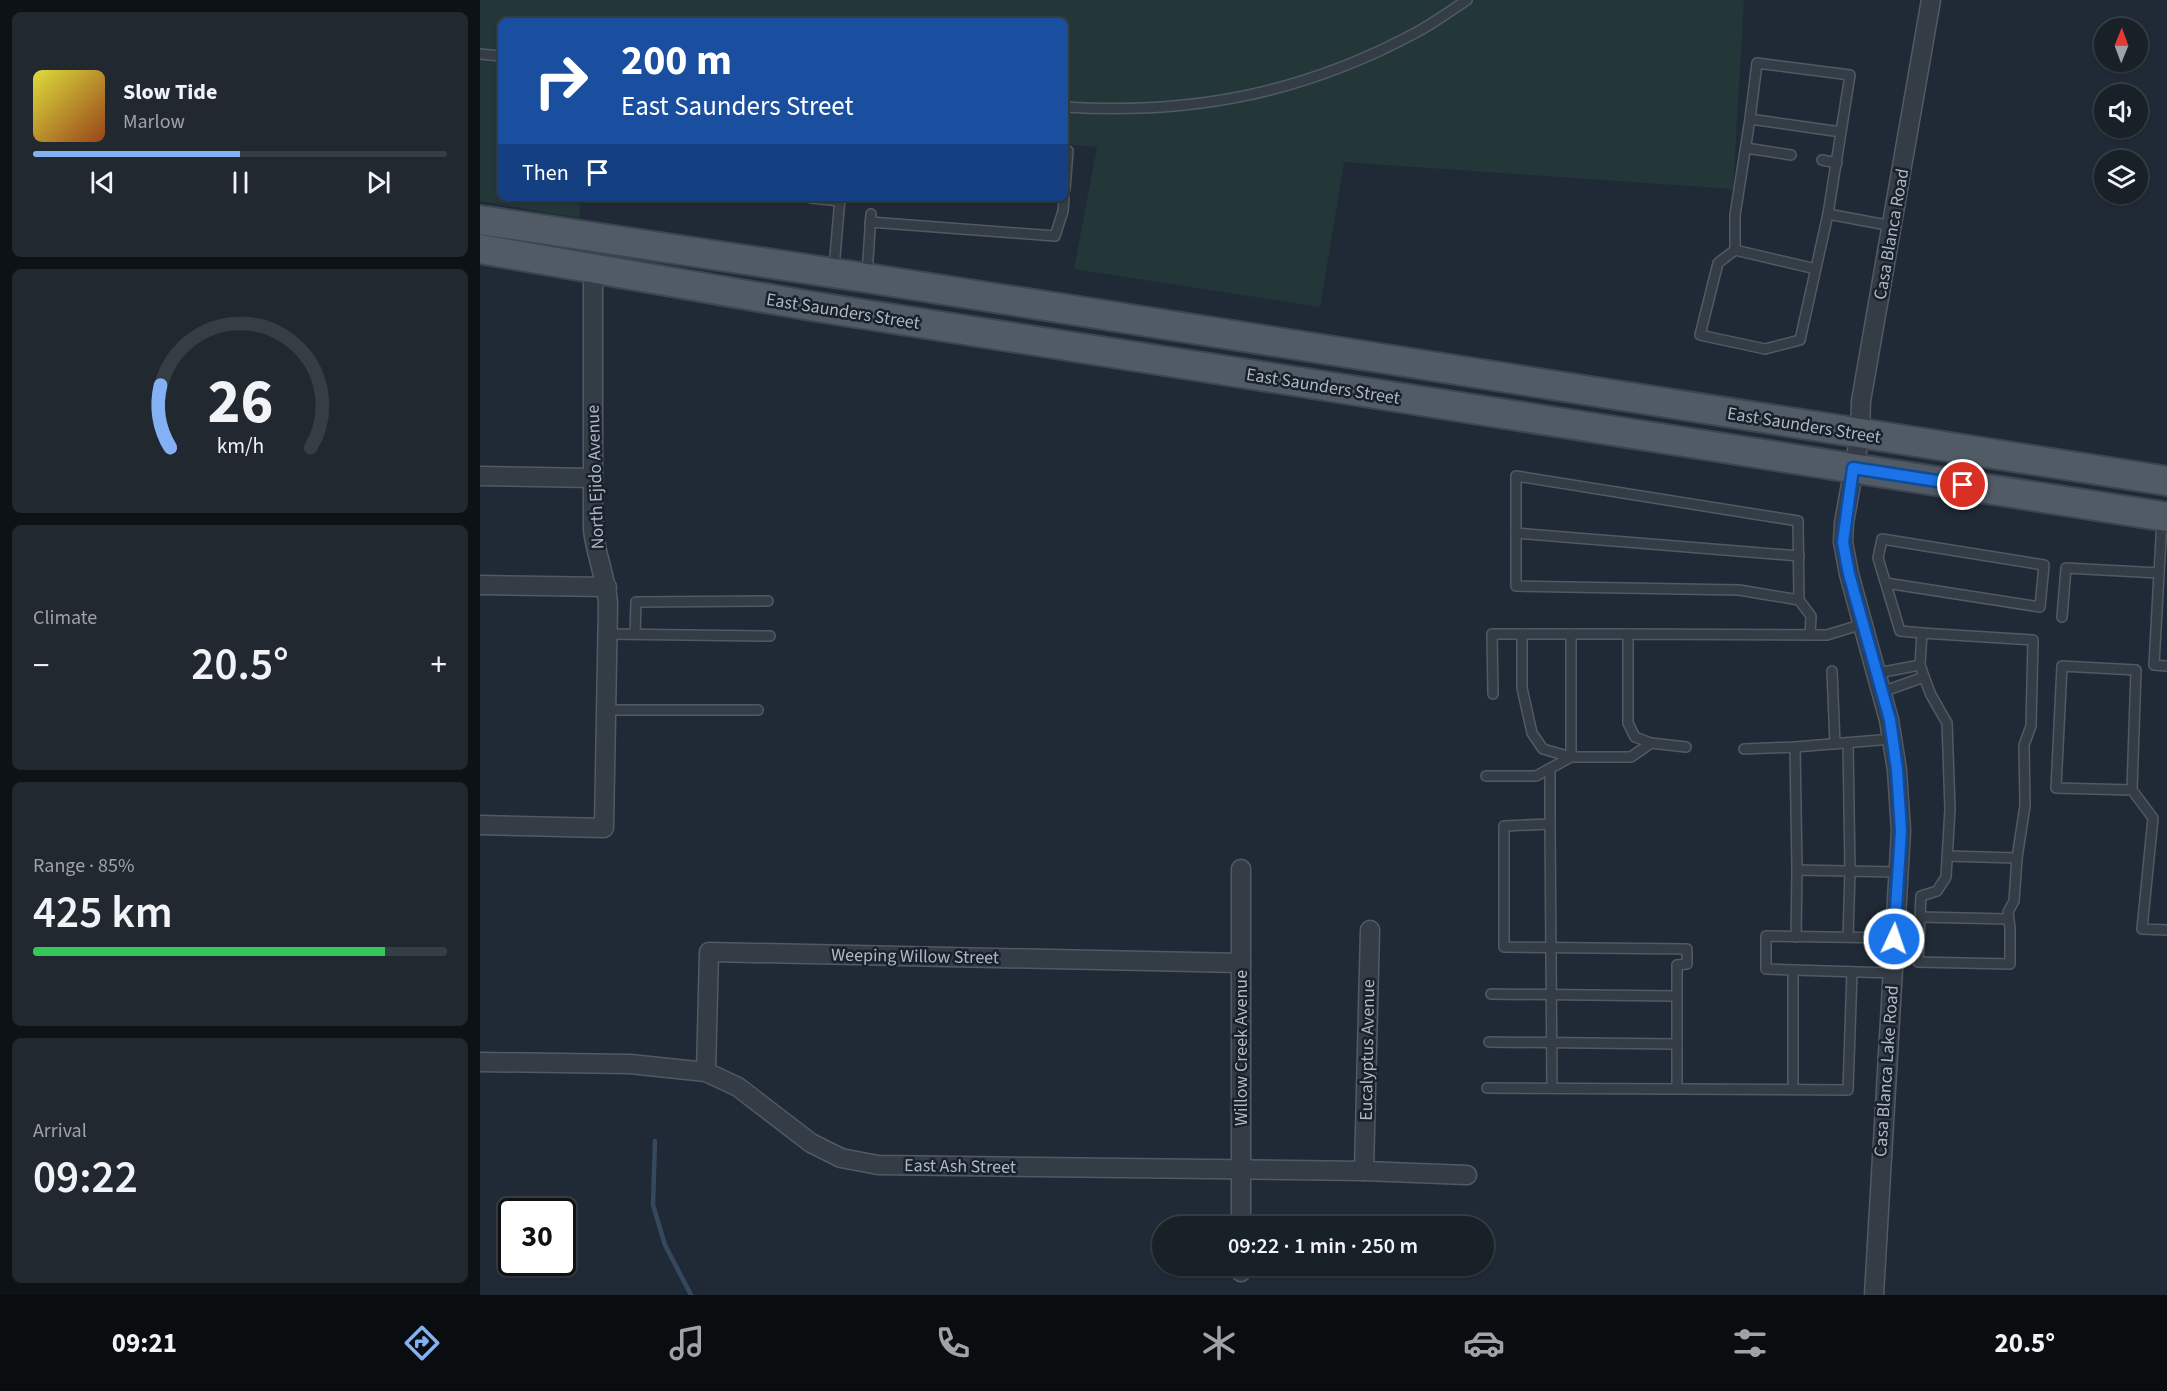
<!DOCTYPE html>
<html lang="en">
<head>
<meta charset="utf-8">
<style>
  body { margin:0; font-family:"Source Sans 3",sans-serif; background:#212830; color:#f1f3f6; height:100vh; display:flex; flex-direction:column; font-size:22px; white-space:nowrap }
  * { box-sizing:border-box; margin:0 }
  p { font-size:20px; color:#9fa3a8 }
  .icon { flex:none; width:33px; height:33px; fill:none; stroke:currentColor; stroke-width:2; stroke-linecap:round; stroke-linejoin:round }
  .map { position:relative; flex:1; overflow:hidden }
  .details { display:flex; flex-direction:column; gap:12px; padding:12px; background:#0d1216; width:480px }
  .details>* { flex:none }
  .guide { position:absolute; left:18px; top:18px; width:570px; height:183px; border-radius:9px; box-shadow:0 2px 4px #0004,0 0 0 2px #363e45; background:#1a4fa0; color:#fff; overflow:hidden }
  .needle { width:39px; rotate:1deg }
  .tools { position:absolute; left:1614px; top:18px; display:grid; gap:12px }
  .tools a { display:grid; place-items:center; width:54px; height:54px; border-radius:50%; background:#182028; box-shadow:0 2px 4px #0004,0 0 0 2px #363e45; font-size:30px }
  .speed { position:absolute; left:18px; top:1198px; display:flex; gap:12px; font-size:30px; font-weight:700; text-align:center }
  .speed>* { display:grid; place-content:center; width:78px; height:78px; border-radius:50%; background:#182028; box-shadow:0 2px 4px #0004,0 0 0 2px #363e45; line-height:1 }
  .speed .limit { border:3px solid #111; border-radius:9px; background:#fff; color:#111 }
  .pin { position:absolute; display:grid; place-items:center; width:51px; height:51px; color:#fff; margin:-26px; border:3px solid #fff; border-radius:50%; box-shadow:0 2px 6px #0007 }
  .me { position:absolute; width:66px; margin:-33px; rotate:3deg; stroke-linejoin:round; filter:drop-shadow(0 0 4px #0008) }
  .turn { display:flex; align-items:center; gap:21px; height:126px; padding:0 24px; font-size:27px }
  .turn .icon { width:78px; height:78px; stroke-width:2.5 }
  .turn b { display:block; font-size:42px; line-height:51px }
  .then { display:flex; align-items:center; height:57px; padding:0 24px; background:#0003; gap:12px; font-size:22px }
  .big { font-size:45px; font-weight:600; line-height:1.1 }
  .details .widget { flex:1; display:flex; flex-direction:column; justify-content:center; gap:9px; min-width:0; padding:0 21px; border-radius:9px; background:#212830 }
  .details .dial { align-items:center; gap:0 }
  .dial svg { height:156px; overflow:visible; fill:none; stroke:#363e45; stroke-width:7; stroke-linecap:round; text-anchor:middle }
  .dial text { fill:#f1f3f6; stroke:none }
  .song { display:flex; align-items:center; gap:18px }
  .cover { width:72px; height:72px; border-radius:9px; background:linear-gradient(135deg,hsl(60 70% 55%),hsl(20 70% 35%)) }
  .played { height:6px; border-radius:3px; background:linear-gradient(90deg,#83b1f3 50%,#363e45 50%) }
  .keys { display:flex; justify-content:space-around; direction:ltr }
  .heat { display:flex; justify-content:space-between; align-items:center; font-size:33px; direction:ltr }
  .charge { height:9px; border-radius:4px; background:linear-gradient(90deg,#34c759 85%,#363e45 0) }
  .trip { position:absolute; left:672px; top:1216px; width:342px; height:60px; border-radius:30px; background:#182028; box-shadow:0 2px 4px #0004,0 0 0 2px #363e45; font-weight:600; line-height:60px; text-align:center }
  .dock { display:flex; height:96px; justify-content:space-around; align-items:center; background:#0a0d10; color:#9fa3a8 }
  .dock .icon { width:42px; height:42px }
  .dock .active { color:#83b1f3 }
  .dock b { font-size:27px; color:#f1f3f6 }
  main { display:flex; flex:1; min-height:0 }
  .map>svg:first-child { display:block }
  .green { fill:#233738 }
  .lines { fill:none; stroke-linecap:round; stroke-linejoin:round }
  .stream { stroke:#36485e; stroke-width:4.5 }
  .service-casing { stroke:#515a64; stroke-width:12 }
  .minor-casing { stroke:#515a64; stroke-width:21 }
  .primary-casing { stroke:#3d4550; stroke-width:32 }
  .service { stroke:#343c46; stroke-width:9 }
  .minor { stroke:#343c46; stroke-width:18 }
  .primary { stroke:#515b66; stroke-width:28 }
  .route-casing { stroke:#114b97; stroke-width:15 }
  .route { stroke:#1a73e8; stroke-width:10 }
  .labels { text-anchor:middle; stroke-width:5; stroke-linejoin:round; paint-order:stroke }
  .street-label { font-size:18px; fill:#aeb7c3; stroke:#19212b }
</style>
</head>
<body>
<main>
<section class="details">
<div class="widget">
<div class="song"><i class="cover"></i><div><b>Slow Tide</b><p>Marlow</p></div></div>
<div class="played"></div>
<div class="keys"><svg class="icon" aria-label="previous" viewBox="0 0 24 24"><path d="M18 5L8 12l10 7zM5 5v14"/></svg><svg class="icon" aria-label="pause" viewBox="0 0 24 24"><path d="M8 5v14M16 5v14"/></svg><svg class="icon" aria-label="next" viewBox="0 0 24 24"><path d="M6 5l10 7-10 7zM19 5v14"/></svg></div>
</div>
<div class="widget dial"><svg viewBox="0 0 100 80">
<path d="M14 69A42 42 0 1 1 86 69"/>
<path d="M14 69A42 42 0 0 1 9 37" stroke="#83b1f3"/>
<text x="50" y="56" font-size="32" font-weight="700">26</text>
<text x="50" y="72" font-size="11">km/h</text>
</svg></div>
<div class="widget"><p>Climate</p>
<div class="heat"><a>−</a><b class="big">20.5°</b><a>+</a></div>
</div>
<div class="widget"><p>Range · 85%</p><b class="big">425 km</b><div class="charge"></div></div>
<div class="widget"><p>Arrival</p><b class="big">09:22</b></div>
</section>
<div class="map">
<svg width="1687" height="1295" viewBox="0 0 1687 1295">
  <rect width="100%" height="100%" fill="#202a36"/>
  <!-- green -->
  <path class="green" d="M0,0H1264L1253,189L864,162L840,307L594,269L617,147L585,144V21H21V198H101L99,218L0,201Z"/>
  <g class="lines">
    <!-- stream -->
    <path class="stream" d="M175,1141L173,1205L185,1245L211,1295"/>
    <defs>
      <g id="service">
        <path d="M0,54L21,56"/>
        <path d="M585,107C713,115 824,93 937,32C954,23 970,11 987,0"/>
        <path d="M1266,148L1311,155"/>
        <path d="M585,150L588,151L585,189"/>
        <path d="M1342,160L1357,163"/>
        <path d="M331,198L360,201"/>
        <path d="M1348,214L1370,75L1277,63L1270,119L1361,132"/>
        <path d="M390,222L575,236L583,211L584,198"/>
        <path d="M1255,250V215L1270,119"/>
        <path d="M354,268L360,198"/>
        <path d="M1336,269L1255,250L1238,263L1220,335L1285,349L1320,340L1348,214L1412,226"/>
        <path d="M387,275L391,214"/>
        <path d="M1682,519L1674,665L1687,666"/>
        <path d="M1036,533L1319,556"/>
        <path d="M1406,583L1560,607L1564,565L1402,539L1398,558L1420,631L1442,633"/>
        <path d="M1319,600L1259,590L1036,586V476L1318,521L1319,600L1331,616L1330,635"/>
        <path d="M1582,617L1586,568L1679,573"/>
        <path d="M128,634L290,636"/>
        <path d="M155,634L156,602L288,601"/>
        <path d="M1042,634V688L1052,733L1063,749L1091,757H1151L1171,743"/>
        <path d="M1440,665L1442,633L1553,640L1551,726L1544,745L1545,806L1537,858L1534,901L1528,912L1530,928V964L1438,962L1441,896L1457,891L1466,877L1470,809L1467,723L1451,695L1444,677"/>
        <path d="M1352,671L1355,744"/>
        <path d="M1398,673L1440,665L1444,677L1402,692"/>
        <path d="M1013,694L1012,634H1148"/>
        <path d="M126,710H278"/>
        <path d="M1368,743L1370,871L1368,937"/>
        <path d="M1206,747L1171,743L1155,737L1148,723V634L1347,635L1383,624"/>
        <path d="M1315,747L1317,870L1316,937"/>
        <path d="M1264,749L1315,747L1412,739"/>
        <path d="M1091,757V634"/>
        <path d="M1070,769V824L1024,826V947L1207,949V964L1197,965V1088"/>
        <path d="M1006,776H1056L1091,757"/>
        <path d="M1652,790L1576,788L1582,666L1656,670L1652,790L1673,818L1662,929L1687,930"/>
        <path d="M1070,824L1072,1088"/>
        <path d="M1467,856L1537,858"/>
        <path d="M1317,870L1418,872"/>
        <path d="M1440,917L1528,919"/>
        <path d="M1412,973L1286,969V936L1414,938"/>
        <path d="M1011,994L1196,996"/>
        <path d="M1009,1042L1197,1044"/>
        <path d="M1007,1088L1368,1090L1372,972"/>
        <path d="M1313,1089V970"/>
      </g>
      <g id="minor">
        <path d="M0,476L113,478"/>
        <path d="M0,585L127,587"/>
        <path d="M0,825L124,828L128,603C126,578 116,555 113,530V268"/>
        <path d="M761,869V1227"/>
        <path d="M0,1062L150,1064L226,1072L258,1087L331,1143L361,1158L398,1165L884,1171L987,1175"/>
        <path d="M226,1072L229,952L761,963"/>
        <path d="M884,1171L890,930"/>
        <path d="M761,1266V1272"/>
        <path d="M1394,1295L1421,831L1417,770L1409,720L1369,574L1363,542L1364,523L1380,434L1381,401L1451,0"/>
      </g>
      <g id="primary">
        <path d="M0,220L387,278L1687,481"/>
        <path d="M0,249L331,306L1687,517"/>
      </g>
    </defs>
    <!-- service casing -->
    <use href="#service" class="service-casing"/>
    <!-- minor casing -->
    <use href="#minor" class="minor-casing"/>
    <!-- primary casing -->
    <use href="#primary" class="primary-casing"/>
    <!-- service -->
    <use href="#service" class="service"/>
    <!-- minor -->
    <use href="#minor" class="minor"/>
    <!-- primary -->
    <use href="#primary" class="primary"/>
  </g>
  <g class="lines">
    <defs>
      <path id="route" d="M1414,939L1421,831L1417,770L1410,720L1369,574L1363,542L1373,468L1483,485"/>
    </defs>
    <!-- route casing -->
    <use href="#route" class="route-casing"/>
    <!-- route -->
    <use href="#route" class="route"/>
  </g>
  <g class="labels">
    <!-- street labels -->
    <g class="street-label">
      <text transform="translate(1411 234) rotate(-80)" y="6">Casa Blanca Road</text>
      <text transform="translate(363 311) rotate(9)" y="6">East Saunders Street</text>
      <text transform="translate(843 386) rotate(9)" y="6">East Saunders Street</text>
      <text transform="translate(1324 425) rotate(9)" y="6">East Saunders Street</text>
      <text transform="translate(115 477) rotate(-92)" y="6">North Ejido Avenue</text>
      <text transform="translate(435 956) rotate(1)" y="6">Weeping Willow Street</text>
      <text transform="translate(761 1048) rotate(-90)" y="6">Willow Creek Avenue</text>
      <text transform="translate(887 1050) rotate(-89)" y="6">Eucalyptus Avenue</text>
      <text transform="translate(1406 1071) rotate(-86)" y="6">Casa Blanca Lake Road</text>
      <text transform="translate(480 1166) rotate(1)" y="6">East Ash Street</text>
    </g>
  </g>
</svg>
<div class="tools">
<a><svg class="needle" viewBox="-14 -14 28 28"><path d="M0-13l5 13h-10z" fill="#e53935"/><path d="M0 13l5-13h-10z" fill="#9fa3a8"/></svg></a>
<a><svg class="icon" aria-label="sound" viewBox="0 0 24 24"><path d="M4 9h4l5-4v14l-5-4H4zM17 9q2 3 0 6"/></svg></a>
<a><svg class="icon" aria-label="layers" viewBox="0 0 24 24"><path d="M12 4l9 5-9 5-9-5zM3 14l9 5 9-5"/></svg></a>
</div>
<div class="speed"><div class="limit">30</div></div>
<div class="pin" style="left:1483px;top:485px;background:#d93025"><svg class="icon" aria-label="arrive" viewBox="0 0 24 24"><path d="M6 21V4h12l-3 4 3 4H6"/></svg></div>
<svg class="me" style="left:1414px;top:939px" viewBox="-20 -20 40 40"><circle r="17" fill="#1a73e8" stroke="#fff" stroke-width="3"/><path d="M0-11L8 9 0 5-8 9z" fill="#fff"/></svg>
<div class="trip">09:22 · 1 min · 250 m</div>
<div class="guide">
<div class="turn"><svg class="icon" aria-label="right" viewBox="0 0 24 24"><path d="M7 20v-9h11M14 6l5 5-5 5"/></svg><div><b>200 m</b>East Saunders Street</div></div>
<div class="then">Then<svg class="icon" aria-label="arrive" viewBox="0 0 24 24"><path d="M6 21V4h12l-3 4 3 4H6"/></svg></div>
</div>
</div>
</main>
<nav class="dock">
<b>09:21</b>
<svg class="icon active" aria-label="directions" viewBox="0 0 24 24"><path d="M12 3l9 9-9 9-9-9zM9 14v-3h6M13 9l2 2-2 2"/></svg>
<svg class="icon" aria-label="music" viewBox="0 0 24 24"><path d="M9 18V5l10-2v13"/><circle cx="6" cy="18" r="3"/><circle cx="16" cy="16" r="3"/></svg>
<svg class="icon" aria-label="phone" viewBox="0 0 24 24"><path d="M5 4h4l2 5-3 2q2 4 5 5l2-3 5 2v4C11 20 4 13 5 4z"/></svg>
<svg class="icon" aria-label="climate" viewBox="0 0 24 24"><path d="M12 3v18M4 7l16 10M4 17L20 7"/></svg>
<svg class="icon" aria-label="car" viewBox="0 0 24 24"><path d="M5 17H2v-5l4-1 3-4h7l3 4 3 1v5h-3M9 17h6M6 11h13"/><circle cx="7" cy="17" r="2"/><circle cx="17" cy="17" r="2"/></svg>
<svg class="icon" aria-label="filters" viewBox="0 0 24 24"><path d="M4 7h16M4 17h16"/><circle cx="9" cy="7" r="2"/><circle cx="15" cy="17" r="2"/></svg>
<b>20.5°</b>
</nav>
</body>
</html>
